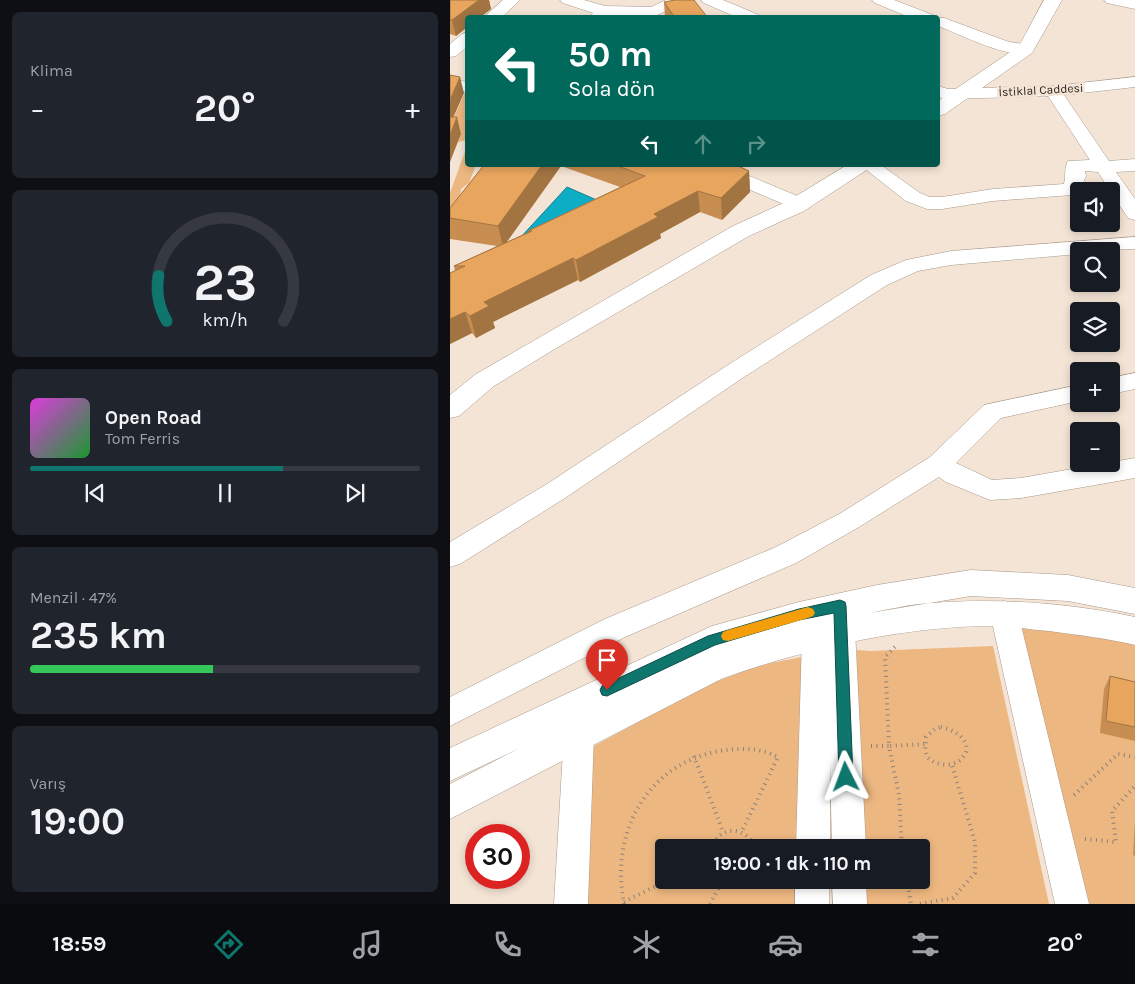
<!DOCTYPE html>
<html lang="tr">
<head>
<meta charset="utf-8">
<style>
  body { margin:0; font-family:Karla,sans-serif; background:#20242c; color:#f1f3f6; height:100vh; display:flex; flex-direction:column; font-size:19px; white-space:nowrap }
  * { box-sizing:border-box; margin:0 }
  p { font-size:16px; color:#9ea1a6 }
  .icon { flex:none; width:28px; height:28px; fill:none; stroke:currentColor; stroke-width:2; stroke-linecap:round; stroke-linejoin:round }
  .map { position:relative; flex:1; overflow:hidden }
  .sheet { display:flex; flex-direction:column; gap:12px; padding:12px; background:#0d0f14; width:450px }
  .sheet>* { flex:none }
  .guide { position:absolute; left:15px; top:15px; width:475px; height:152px; border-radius:5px; box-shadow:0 2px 8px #0003; background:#00695c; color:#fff; overflow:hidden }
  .controls { position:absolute; left:620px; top:182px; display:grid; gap:10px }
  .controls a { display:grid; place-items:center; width:50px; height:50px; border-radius:5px; background:#171b24; box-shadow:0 2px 8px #0003; font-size:25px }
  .speed { position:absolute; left:15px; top:824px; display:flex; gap:10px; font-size:25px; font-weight:700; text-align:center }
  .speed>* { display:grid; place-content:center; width:65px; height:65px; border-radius:50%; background:#171b24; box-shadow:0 2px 8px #0003; line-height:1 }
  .speed .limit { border:8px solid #d22; background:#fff; color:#111 }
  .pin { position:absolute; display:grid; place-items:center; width:42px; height:42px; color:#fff; margin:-51px -21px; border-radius:50% 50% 50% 0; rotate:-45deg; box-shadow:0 0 5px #0007 }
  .pin .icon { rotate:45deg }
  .me { position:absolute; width:55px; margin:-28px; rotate:357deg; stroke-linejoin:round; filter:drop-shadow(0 0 4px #0008) }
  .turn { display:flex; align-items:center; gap:18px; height:105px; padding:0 20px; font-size:22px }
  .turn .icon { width:65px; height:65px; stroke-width:2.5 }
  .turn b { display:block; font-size:35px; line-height:42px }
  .lanes { display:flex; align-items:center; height:48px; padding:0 20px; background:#0003; justify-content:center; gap:25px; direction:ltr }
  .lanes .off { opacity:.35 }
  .big { font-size:38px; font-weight:700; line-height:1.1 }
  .sheet .widget { flex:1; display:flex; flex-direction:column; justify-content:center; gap:8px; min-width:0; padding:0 18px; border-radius:8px; background:#20242c }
  .sheet .dial { align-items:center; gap:0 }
  .dial svg { height:130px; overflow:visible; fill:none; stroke:#363941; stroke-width:7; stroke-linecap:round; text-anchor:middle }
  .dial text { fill:#f1f3f6; stroke:none }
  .song { display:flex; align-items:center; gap:15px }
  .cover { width:60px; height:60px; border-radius:8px; background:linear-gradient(135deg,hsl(300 70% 55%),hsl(130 70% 35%)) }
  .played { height:5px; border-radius:2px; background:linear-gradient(90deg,#0f766e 65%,#363941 65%) }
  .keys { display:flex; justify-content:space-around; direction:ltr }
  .heat { display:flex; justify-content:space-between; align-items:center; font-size:28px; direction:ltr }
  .charge { height:8px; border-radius:4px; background:linear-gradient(90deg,#34c759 47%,#363941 0) }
  .trip { position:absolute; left:205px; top:839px; width:275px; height:50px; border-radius:5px; background:#171b24; box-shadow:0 2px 8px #0003; font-weight:700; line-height:50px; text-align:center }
  .tab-bar { display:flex; height:80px; justify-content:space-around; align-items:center; background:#090b0e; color:#9ea1a6 }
  .tab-bar .icon { width:35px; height:35px }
  .tab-bar .on { color:#0f766e }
  .tab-bar b { font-size:22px; color:#f1f3f6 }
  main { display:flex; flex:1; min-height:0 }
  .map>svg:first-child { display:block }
  .green { fill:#edb781 }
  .water { fill:#0dadc5; stroke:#148291 }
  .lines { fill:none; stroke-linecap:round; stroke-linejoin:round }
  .minor-casing { stroke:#a8998a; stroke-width:1 }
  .tertiary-casing { stroke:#a8998a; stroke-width:1 }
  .secondary-casing { stroke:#a8998a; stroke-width:1 }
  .path { stroke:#8d8278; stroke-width:4; stroke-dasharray:1 4.5; stroke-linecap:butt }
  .minor { fill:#fff; fill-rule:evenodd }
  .tertiary { fill:#fff; fill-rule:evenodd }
  .secondary { fill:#fff; fill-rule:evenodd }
  .wall { fill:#c88e51; fill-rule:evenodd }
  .shaded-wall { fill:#a27442 }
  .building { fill:#e8a55e; stroke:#a27442 }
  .route { fill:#0f766e; stroke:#0a4d48 }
  .slow { fill:#f59e0b }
  .labels { text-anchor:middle; stroke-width:5; stroke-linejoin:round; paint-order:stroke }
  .far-street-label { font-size:12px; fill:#241e19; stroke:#f4e4d5 }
</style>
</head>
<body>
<main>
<section class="sheet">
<div class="widget"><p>Klima</p>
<div class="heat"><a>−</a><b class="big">20°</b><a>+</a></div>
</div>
<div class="widget dial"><svg viewBox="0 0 100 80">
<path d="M14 69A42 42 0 1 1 86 69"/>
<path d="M14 69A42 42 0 0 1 9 41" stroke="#0f766e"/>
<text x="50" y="56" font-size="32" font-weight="700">23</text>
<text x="50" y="72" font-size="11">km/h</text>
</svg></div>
<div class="widget">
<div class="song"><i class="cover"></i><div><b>Open Road</b><p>Tom Ferris</p></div></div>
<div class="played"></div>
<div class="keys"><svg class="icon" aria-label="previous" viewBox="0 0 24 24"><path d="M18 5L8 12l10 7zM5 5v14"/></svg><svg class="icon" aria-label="pause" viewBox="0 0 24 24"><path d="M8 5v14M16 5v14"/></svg><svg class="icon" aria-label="next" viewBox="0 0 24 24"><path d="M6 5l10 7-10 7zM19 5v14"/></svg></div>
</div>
<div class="widget"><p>Menzil · 47%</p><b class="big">235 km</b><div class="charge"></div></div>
<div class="widget"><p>Varış</p><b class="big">19:00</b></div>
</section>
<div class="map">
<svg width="685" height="904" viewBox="0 0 685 904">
  <rect width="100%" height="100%" fill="#f4e4d5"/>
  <!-- green -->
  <g class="green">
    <path d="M16,90H17V140L8,142L11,134L0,126Z"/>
    <path d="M17,146L18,165H26L19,183L11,189L8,209L0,218V193Z"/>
    <path d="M574,625L685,641V904H632L571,637Z"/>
    <path d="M543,646L599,904H406L405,880H471V848H404L407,650L420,651Z"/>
    <path d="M352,657L349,847L214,848V880H348V904H137L142,747L257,685L311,665Z"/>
  </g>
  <!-- water -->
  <path class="water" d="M117,187L158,205L70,238Z"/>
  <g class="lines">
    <defs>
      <g id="minor">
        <path d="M53,0H70L51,18H33Z"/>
        <path d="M110,0H134L155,6L201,7L216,0H237L234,3L203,17L158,16L156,18H138L143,13L113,3Z"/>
        <path d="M251,0H273L309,15L311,18H288L254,3Z"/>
        <path d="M422,0H444L483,15L484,17L494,18L559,42L582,45L584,49L582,53C557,59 512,35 488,26V18H461L425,3Z"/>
        <path d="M654,0H685V9L657,3Z"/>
        <path d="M18,32V46L6,56L0,57V44L12,34Z"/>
        <path d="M685,77V87L614,95L659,161L685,159V171L666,172L685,199V220L678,218L648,172L635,171L636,176L629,193L622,195L543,201L492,209H477L456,201L410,165H431L470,193L480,197H492L543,189L614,184C616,176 614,167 618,161L640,160L598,96L496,99L488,97V86L498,89L603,86Z"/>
        <path d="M0,79L18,82V92L0,89Z"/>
        <path d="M248,165H273L357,200L360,204L357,208L350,210L343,208L250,169Z"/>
        <path d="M685,237V249L629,251V254L501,265L468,271L437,285L294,377L115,498L10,564L0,567V542L97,484L278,365L421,275L456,260L501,251Z"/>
        <path d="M685,373V389L661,394V378Z"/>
        <path d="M629,385V401L551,418L506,463L542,480L571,478L685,458V478L571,498L540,500L496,482L489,477L409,527L346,563L175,637L0,726V697L155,619L326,547L391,513L480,457L534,405Z"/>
        <path d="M390,598L400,602L404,610L416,848H382L380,762V848H346L352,637L350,616L354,607L364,604L374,607L376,611L380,602Z"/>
        <path d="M554,601L564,605L568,613L639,904H605L540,613L544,605Z"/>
        <path d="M129,720L140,724L144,734L138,904H104L114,734L118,724Z"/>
        <rect x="345" y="880" width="34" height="24"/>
        <path d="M382,880H416L417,904H383Z"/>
      </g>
      <g id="tertiary">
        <path d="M594,0H612L582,53L495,114L488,116V101L569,46Z"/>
        <path d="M397,165H421L418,169L354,211L299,236L103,350L44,386L9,416L0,418V395L26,374L283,226L338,201Z"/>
      </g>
      <path id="secondary" d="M521,570L618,575L685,588V614L618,601L521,596L414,614C436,610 459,604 482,603C550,598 619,603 685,617V645C656,638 628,635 599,631C584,630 569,627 554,626C463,624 356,648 271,679L0,819V784L68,749L0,781V748L262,626L349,602L427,585Z"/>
    </defs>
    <!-- minor casing -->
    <use href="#minor" class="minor-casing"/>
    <!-- tertiary casing -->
    <use href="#tertiary" class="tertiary-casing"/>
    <!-- secondary casing -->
    <use href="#secondary" class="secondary-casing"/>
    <!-- path -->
    <g class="path">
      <path d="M445,647L435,657L439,746L476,744"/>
      <path d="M491,727C504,729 526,743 512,758C504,768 484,766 477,756C474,750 476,744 476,737L485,729Z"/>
      <path d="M421,746H439L449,795L452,848"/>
      <path d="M244,756L273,832"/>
      <path d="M624,795L668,754L685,757"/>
      <path d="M635,839L666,842L662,811L685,786"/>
      <path d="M260,848C272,825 294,825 306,848"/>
      <path d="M323,880L334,889"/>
      <path d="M457,880L461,904"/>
      <path d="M174,902L218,880"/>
      <path d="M174,904C160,833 196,765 269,751C289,748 309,747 328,757L292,831"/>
      <path d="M260,904L273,880"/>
      <path d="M470,904L503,898L525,873V842L502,765"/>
    </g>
    <!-- minor -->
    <use href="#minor" class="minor"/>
    <!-- tertiary -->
    <use href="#tertiary" class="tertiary"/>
    <!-- secondary -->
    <use href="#secondary" class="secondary"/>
  </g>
  <!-- wall -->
  <g class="wall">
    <path d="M0,0H39L41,9L6,36L0,34Z"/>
    <path d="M214,2L258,18H215Z"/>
    <path d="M34,165H286L299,171L300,192L272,220L250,212L210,234L211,238L171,260L130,282L128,280L43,322L45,328L26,338L22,333L0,344V273L5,271L4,266L47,246L0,239V208ZM111,166L170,187L78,231L79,232L57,242Z"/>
    <path d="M660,676L685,682V741L650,733L654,689Z"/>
    <path d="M685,820V856L683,855Z"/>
  </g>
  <!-- shaded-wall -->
  <g class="shaded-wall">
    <path d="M29,0H39L41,9L29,18H18V26L6,36L2,20Z"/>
    <path d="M10,77L14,93L0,125V100Z"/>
    <path d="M7,117L11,134L0,162V135Z"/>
    <path d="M92,165H110L111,166L53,247L48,226Z"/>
    <path d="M299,171L300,192L272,220L271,198Z"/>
    <path d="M248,191L250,212L210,234L211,238L130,282L126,260L204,214Z"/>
    <path d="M123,258L128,280L43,322L45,328L26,338L20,316L34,302Z"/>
    <path d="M15,312L22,333L0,344V319Z"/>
  </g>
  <!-- building -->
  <g class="building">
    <path d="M0,0H29L2,20H0Z"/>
    <path d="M225,0H244L258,18H225L214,2Z"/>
    <path d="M0,75L10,77L0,100Z"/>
    <path d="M0,117H7L0,135Z"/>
    <path d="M34,165H92L48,226L0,218V208Z"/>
    <path d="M165,165H286L299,171L271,198L248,191L204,214L208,217L168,238L126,260L123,258L34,302L39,306L20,316L15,312L0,319V273L15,266H4L82,231H78L195,176Z"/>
    <path d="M660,676L685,682V727L656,721Z"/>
  </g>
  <!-- route -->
  <path class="route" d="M390,600L395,602L396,606L403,777L401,782L396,784L391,782L389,777L384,613L349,620L265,645L157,696L152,695L150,690L152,686L258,636L349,609Z"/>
  <!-- slow -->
  <path class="slow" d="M358,607L363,609L365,613L363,616L358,618L278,641L273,640L271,636L273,632L278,630Z"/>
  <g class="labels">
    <!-- far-street labels -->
    <g class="far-street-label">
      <text transform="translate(591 90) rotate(-3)" y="4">İstiklal Caddesi</text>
    </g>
  </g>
</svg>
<div class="controls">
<a><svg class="icon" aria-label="sound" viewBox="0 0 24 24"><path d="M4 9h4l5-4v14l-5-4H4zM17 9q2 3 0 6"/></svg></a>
<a><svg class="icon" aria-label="search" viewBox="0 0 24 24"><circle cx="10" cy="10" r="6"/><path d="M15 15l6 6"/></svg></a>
<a><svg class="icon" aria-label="layers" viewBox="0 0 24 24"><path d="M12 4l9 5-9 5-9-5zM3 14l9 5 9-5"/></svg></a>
<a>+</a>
<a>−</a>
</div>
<div class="speed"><div class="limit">30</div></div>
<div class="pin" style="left:157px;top:690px;background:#d93025"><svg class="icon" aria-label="arrive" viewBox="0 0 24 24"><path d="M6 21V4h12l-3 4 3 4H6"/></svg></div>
<svg class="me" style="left:396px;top:777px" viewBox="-20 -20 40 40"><path d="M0-17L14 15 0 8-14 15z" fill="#0f766e" stroke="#fff" stroke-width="4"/></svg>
<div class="trip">19:00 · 1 dk · 110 m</div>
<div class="guide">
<div class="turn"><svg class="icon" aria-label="left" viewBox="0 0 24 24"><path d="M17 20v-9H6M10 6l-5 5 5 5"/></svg><div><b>50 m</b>Sola dön</div></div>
<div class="lanes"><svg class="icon" aria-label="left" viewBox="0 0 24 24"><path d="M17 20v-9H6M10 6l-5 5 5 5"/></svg><svg class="icon off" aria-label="ahead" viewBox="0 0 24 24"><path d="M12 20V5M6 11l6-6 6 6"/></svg><svg class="icon off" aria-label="right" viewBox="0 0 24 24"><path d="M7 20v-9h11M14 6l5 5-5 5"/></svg></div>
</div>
</div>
</main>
<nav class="tab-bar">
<b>18:59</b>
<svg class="icon on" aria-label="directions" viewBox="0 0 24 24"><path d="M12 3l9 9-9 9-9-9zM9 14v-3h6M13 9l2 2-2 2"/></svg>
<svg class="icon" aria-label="music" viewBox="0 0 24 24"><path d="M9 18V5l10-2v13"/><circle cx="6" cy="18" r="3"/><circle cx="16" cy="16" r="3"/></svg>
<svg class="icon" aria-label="phone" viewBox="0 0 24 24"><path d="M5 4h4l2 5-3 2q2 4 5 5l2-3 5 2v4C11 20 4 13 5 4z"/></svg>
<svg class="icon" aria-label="climate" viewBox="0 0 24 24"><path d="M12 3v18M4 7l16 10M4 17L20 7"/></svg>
<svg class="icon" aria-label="car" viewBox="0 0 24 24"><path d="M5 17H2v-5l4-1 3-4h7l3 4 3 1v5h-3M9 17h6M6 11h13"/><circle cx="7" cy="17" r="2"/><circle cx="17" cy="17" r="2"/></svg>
<svg class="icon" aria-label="filters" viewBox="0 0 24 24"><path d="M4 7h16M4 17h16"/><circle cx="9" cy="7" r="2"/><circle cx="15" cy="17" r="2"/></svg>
<b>20°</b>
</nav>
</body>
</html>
